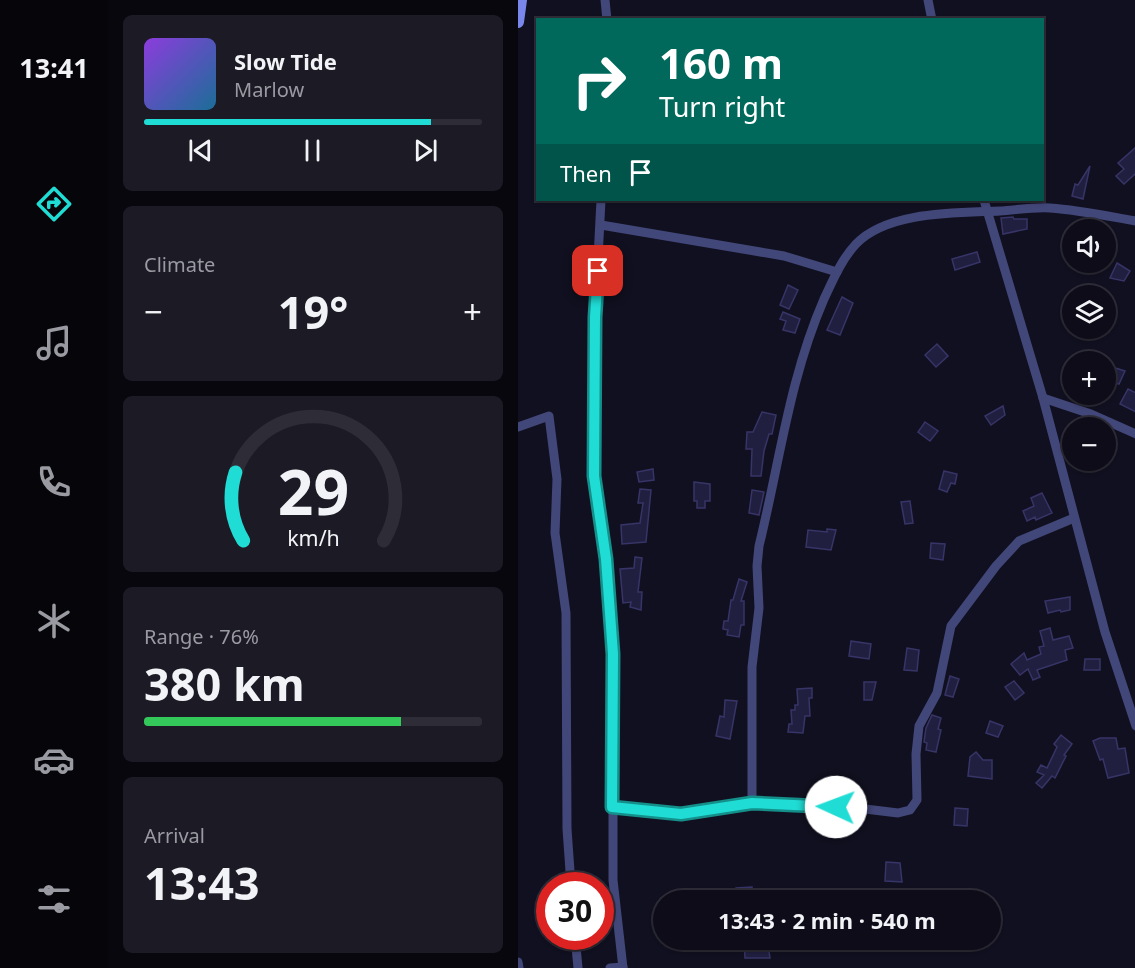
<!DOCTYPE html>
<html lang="en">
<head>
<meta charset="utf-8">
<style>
  body { margin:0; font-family:"Noto Sans",sans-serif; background:#1b1a25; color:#f1f3f6; height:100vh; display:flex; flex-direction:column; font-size:22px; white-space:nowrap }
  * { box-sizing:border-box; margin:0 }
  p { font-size:20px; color:#9a9ba2 }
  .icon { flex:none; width:33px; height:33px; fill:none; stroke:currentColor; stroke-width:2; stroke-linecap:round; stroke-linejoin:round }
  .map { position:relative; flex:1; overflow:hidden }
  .drawer { display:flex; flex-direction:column; gap:15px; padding:15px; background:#07070d; width:410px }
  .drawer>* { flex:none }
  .top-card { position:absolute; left:18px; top:18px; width:508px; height:183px; border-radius:0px; box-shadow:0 2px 4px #0004,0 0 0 2px #2d2c37; background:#00695c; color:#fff; overflow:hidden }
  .tools { position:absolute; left:544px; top:219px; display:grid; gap:12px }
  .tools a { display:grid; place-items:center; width:54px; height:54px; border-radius:50%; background:#0d0c18; box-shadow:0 2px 4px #0004,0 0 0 2px #2d2c37; font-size:30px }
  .speed { position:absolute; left:18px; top:872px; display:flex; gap:12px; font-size:30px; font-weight:700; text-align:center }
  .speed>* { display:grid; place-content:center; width:78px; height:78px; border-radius:50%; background:#0d0c18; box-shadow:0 2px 4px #0004,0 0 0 2px #2d2c37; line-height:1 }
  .speed .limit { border:9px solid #d22; background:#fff; color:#111 }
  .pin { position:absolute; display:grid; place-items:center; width:51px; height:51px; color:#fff; margin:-26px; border-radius:12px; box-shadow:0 3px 9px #0006 }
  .me { position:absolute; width:66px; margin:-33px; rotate:272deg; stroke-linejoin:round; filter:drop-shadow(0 0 4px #0008) }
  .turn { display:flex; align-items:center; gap:21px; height:126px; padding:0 24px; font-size:27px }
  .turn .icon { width:78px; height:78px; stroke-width:2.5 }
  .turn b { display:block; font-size:42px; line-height:51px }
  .then { display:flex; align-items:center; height:57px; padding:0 24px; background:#0003; gap:12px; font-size:22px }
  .big { font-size:45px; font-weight:700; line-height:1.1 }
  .drawer .tile { flex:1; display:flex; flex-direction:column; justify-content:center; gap:9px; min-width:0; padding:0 21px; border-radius:9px; background:#1b1a25 }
  .drawer .dial { align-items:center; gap:0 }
  .dial svg { height:156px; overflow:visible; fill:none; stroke:#2d2c37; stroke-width:7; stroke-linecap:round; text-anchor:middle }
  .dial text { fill:#f1f3f6; stroke:none }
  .song { display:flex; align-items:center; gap:18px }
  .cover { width:72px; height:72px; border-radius:9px; background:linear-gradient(135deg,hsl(270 70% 55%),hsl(200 70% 35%)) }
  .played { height:6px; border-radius:3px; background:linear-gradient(90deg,#1fdcd4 85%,#2d2c37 85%) }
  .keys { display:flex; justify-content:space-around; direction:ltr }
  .heat { display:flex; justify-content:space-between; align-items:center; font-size:33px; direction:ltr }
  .charge { height:9px; border-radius:4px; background:linear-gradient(90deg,#34c759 76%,#2d2c37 0) }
  .trip { position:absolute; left:135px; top:890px; width:348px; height:60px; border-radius:30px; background:#0d0c18; box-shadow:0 2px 4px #0004,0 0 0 2px #2d2c37; font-weight:700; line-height:60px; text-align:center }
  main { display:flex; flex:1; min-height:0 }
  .dock { display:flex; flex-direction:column; width:108px; justify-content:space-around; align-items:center; background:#05050a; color:#9a9ba2 }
  .dock .icon { width:42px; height:42px }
  .dock .selected { color:#1fdcd4 }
  .dock b { font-size:27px; color:#f1f3f6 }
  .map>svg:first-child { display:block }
  .building { fill:#211f3f; stroke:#373467; stroke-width:1.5 }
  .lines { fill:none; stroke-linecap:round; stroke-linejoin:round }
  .minor { stroke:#424779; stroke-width:9 }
  .secondary { stroke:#7987ec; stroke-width:12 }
  .route-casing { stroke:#148f8a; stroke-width:15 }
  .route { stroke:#1fdcd4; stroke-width:10 }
</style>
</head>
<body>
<main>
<nav class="dock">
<b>13:41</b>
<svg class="icon selected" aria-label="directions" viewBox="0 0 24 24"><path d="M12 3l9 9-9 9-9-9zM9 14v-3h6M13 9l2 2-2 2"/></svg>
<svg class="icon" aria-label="music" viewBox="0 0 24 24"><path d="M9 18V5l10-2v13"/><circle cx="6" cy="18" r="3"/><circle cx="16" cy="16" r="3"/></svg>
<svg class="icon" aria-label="phone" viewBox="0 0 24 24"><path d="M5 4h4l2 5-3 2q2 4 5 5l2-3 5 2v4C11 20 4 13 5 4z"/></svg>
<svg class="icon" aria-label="climate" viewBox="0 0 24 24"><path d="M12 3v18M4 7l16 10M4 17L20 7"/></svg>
<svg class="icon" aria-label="car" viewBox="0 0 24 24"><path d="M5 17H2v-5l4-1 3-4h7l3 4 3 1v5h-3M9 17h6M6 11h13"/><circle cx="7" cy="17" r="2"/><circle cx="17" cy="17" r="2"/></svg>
<svg class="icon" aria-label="filters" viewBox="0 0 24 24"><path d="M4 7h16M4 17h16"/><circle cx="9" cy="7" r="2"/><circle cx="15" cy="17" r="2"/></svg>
</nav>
<section class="drawer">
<div class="tile">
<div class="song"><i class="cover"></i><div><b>Slow Tide</b><p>Marlow</p></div></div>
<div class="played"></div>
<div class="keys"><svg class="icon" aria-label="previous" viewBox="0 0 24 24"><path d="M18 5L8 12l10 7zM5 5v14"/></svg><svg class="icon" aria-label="pause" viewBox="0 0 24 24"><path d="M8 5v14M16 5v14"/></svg><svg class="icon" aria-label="next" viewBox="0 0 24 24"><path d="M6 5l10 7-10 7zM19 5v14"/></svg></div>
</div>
<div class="tile"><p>Climate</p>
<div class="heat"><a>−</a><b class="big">19°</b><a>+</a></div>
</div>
<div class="tile dial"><svg viewBox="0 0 100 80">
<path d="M14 69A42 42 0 1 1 86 69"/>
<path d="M14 69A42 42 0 0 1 10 34" stroke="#1fdcd4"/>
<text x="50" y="56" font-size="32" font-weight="700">29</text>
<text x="50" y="72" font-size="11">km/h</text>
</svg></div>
<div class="tile"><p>Range · 76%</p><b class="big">380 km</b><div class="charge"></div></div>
<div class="tile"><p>Arrival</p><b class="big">13:43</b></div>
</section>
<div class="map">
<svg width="618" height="968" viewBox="0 0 618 968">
  <rect width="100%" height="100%" fill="#111020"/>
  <!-- building -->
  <g class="building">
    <path d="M618,147V173L606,184L598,176L606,169L600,163Z"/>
    <path d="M572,166L565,199L554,196L557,184L560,185Z"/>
    <path d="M495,217L496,219H509V229L485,234L483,218Z"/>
    <path d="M459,252L462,262L437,270L434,259Z"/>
    <path d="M599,263L612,271L606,281L592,278Z"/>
    <path d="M270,285L280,290L271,309L262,305Z"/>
    <path d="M324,297L335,303L322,335L309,330Z"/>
    <path d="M265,312L282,319L277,333L265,330L268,321L262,319Z"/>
    <path d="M419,344L430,356L418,367L407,355Z"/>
    <path d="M591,366L607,371L601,384L588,380Z"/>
    <path d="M610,389L618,393V412L602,404Z"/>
    <path d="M485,406L487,415L473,425L467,416Z"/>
    <path d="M244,412L258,415L254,434H251L246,451L243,476H233L234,449H228L229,432H235Z"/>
    <path d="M407,422L420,431L412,441L400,432Z"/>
    <path d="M135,469L136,480L121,482L119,472Z"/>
    <path d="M426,471L439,474L437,484L433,483L429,492L421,489Z"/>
    <path d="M176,482L192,484V501H187V508H179V501H176Z"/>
    <path d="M122,489L133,490L128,542L104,544L103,525L122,523L125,503H120Z"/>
    <path d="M234,490L246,492L241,515L231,513Z"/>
    <path d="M524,493L534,513L518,520L517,517L509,521L505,511L516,506L513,498Z"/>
    <path d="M392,501L395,523L387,524L383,502Z"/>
    <path d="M309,529L318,530L313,550L288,547L290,530L309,532Z"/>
    <path d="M413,543L427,544L425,560L412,558Z"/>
    <path d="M117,557L124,558L120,592H124L123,610L112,607L113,602L105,603L102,569L116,568Z"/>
    <path d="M221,579L229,582L223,601H226V625H223L221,637L209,635L210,630L205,629L206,621H210L213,600H215Z"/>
    <path d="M552,597V610L543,612L542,610L530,613L527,601Z"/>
    <path d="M532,628L535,640L551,636L555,648L547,650L549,660L519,670L522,677L515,680L510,669L502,675L493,664L506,653L509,660L523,654L521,647L526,646L522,631Z"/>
    <path d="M333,641L353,644L351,659L331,656Z"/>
    <path d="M389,648L401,650L399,671L386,670Z"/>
    <path d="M567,659H582V670H566Z"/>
    <path d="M432,676L441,679L435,697L427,695Z"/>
    <path d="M496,681L506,693L497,700L487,687Z"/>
    <path d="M346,682H358L354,700H346Z"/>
    <path d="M294,688V698H291L292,716H287L285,733L270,732L271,724H274L273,710H277V705H280L279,689Z"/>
    <path d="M207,700L219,701L212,739L198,736L202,716L206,717Z"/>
    <path d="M414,715L423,718L420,729L423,730L418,752L408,750L409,743L406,742L408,728Z"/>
    <path d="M472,721L485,726L480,737L468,733Z"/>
    <path d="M543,735L554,744L546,755L548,756L537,778L534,776L524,788L518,783L526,775L519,772L523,765L529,768L539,747L536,744Z"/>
    <path d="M582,738H598L600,749L607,748L611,773L590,778L585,759L582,760L575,741Z"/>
    <path d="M458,752L465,760H474V779L450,776L452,757Z"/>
    <path d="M437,808L450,809L449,826L436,825Z"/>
    <path d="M315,814L332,818L330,830L311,828Z"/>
    <path d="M368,862L382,863L384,882L367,881Z"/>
    <path d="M234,887V898L218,899V888Z"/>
    <path d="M226,939H249L252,958H227Z"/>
  </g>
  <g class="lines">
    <!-- minor -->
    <g class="minor">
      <path d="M87,0L89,20"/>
      <path d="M410,0L414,20"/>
      <path d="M83,200L77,317L76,461V490L88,559L95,654V880L105,968"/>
      <path d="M466,200L525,398L587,632L618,726"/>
      <path d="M83,225L266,256L319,272"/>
      <path d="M525,398L573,414L618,434"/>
      <path d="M0,427L31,416L39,479L37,533L48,613L49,829L53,885"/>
      <path d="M234,803V667L241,608L239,566L241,546C262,461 271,380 306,299C315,280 323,260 338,244C370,211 438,213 482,211C498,210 515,207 532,208C561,210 589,216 618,221"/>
      <path d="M95,807L163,814L234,803L339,808L380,813L392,810L399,800L398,754L401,726L419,693L433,626L478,566L501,541L556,518"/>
      <path d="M57,936L60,968"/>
      <path d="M0,962L1,968"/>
      <path d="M92,968L105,967"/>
    </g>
    <!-- secondary -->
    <path class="secondary" d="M0,22L3,0"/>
  </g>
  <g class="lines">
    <defs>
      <path id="route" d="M80,271L77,317L76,476L88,559L95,654L94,807L163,814L234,803L318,807"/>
    </defs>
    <!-- route casing -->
    <use href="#route" class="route-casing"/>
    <!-- route -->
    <use href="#route" class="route"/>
  </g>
</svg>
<div class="tools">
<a><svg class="icon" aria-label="sound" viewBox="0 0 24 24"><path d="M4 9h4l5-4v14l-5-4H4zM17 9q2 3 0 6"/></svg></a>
<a><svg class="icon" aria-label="layers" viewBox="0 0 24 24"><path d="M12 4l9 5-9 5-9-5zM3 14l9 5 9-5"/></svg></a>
<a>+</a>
<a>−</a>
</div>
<div class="speed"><div class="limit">30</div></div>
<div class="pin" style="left:80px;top:271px;background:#d93025"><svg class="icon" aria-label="arrive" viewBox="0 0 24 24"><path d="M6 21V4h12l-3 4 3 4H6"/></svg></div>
<svg class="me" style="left:318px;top:807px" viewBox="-20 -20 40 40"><circle r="19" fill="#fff"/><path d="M0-13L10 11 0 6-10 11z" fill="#1fdcd4"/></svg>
<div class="trip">13:43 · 2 min · 540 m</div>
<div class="top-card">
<div class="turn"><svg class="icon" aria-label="right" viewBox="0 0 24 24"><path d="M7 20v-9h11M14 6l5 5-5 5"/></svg><div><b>160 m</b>Turn right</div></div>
<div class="then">Then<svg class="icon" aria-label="arrive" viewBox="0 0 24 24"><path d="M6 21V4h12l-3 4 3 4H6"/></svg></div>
</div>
</div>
</main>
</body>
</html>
